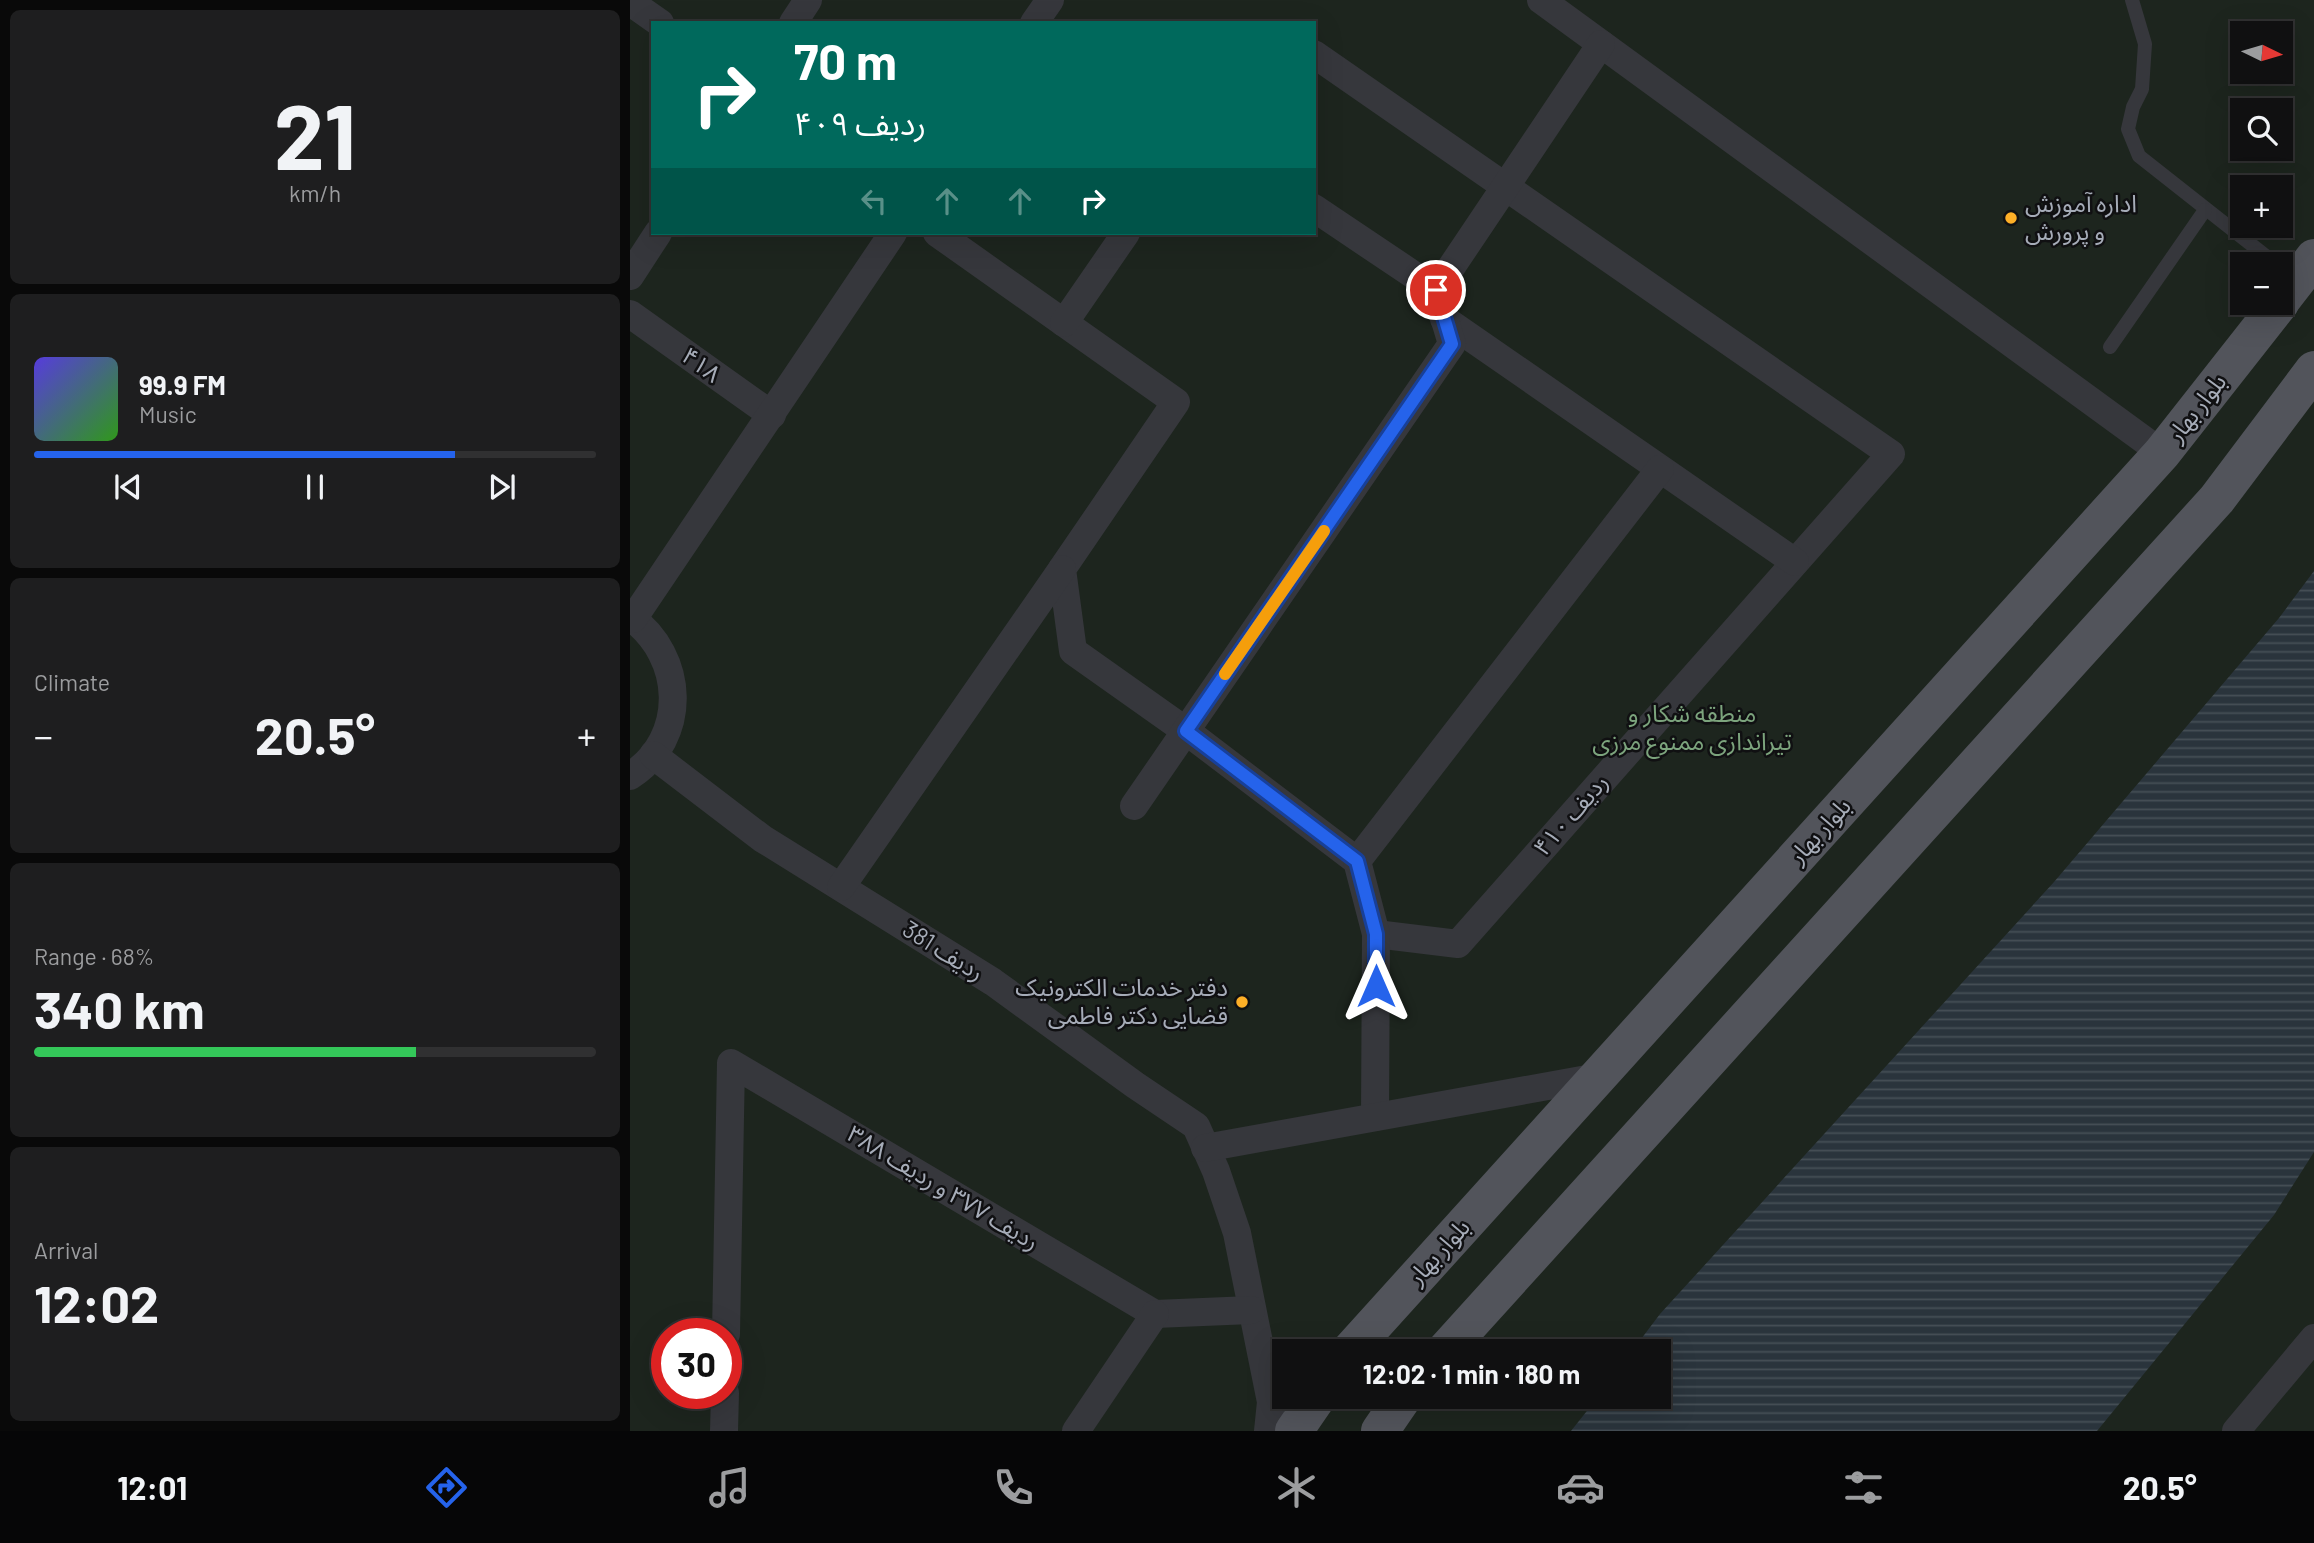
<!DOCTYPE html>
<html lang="en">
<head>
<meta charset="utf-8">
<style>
  body { margin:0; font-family:Barlow,"Noto Sans Arabic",sans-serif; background:#1e1e1f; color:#f1f3f6; height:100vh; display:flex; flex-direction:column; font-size:26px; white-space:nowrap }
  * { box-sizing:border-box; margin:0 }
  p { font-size:23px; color:#9c9d9f }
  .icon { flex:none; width:38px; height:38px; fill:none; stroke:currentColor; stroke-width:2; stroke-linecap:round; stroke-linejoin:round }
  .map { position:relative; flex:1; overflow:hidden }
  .side { display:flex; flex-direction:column; gap:10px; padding:10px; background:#090909; width:630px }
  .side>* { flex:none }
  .guide { position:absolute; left:21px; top:21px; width:665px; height:214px; border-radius:0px; box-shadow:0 7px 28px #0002,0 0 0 2px #303031; background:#00695c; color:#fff; overflow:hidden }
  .needle { width:46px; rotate:95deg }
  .tools { position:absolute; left:1600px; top:21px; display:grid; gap:14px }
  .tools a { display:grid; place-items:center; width:63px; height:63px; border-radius:0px; background:#101011; box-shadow:0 7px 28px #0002,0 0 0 2px #303031; font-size:35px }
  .speed { position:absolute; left:21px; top:1318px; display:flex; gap:14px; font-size:35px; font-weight:700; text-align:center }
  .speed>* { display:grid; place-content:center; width:91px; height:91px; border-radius:50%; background:#101011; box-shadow:0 7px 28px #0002,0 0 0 2px #303031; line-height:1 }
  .speed .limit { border:10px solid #d22; background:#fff; color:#111 }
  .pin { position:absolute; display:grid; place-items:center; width:60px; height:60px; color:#fff; margin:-30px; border:4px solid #fff; border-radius:50%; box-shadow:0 2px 7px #0007 }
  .me { position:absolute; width:77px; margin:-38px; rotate:0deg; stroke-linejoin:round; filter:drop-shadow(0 0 5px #0008) }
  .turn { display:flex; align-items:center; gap:24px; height:147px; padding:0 28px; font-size:32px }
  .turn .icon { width:91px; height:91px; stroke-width:2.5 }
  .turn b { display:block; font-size:49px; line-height:60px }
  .lanes { display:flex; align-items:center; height:66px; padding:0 28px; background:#0003; justify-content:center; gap:35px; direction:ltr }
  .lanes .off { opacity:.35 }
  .big { font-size:52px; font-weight:700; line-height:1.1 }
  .side .widget { flex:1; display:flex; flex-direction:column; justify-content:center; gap:10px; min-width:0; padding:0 24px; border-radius:10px; background:#1e1e1f }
  .side .dial { align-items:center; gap:0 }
  .dial b { font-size:91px; line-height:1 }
  .song { display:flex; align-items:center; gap:21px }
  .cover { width:84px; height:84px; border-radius:10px; background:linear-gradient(135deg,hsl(250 70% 55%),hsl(110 70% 35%)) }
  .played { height:7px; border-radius:4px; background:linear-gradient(90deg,#2563eb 75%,#303031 75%) }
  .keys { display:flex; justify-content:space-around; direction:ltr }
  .heat { display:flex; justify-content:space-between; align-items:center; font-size:38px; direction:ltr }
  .charge { height:10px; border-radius:5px; background:linear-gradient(90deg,#34c759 68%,#303031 0) }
  .trip { position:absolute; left:642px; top:1339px; width:399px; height:70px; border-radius:0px; background:#101011; box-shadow:0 7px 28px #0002,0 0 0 2px #303031; font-weight:700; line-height:70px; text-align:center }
  .dock { display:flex; height:112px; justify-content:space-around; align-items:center; background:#060607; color:#9c9d9f }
  .dock .icon { width:49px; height:49px }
  .dock .active { color:#2563eb }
  .dock b { font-size:32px; color:#f1f3f6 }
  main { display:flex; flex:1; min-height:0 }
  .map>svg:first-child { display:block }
  .park { fill:#1d251e; fill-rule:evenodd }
  .water { fill:url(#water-rules) }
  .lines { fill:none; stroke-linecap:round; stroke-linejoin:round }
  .service { stroke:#36373c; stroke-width:14 }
  .minor { stroke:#36373c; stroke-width:28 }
  .primary { stroke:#52545b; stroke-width:38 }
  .route-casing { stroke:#184099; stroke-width:18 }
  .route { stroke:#2563eb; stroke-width:12 }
  .slow { stroke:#f59e0b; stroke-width:12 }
  .poi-dot { fill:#fdaf27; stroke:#101012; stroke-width:2.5 }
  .labels { text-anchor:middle; stroke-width:5; stroke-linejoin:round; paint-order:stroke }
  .poi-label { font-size:24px; fill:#a6acb8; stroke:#101012; text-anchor:start }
  .street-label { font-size:24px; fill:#a6acb8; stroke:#101012 }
  .park-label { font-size:24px; fill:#7ca47d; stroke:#101012 }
</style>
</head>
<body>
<main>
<section class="side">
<div class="widget dial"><b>21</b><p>km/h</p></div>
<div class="widget">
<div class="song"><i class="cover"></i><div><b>99.9 FM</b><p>Music</p></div></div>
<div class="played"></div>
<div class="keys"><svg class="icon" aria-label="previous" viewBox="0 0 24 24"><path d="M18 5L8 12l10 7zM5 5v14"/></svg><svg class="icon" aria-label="pause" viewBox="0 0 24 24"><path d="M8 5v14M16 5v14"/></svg><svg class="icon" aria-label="next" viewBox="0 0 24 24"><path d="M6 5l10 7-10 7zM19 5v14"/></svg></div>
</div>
<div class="widget"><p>Climate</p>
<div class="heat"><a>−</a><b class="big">20.5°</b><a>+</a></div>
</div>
<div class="widget"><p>Range · 68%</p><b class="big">340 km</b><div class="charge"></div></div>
<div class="widget"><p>Arrival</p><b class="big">12:02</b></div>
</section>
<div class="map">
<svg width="1684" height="1431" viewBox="0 0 1684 1431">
  <defs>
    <pattern id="water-rules" width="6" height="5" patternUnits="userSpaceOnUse" patternTransform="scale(1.75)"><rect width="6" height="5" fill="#2a343c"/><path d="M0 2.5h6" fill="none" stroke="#464f56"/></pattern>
  </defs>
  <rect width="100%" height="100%" fill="#151517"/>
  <!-- park -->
  <path class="park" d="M0,0H1684V1431H0ZM23,23H684V233H23ZM1612,33H1650V72H1612ZM1612,110H1650V149H1612ZM1612,187H1650V226H1612ZM1612,264H1650V303H1612ZM37,1334H96V1393H37ZM654,1351H1029V1396H654Z"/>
  <!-- water -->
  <path class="water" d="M1684,571V1152L1644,1215L1467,1431H941L968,1397L1029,1396V1351H1002L1030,1314L1424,882L1649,618Z"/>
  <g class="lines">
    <!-- service -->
    <g class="service">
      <path d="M1502,0L1515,44L1512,89L1503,107L1498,129L1509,156L1646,264"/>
      <path d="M1480,347L1575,210"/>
    </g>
    <!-- minor -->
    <g class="minor">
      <path d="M911,0L1532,453"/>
      <path d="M0,2L30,23"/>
      <path d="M163,23L178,0"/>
      <path d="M404,23L420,0"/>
      <path d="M684,54L1261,454L828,944L746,934"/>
      <path d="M684,208L806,290"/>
      <path d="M307,233L546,402L432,569L443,651L556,731L727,861L746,934L745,1117"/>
      <path d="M0,276L28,233"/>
      <path d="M806,290L971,44"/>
      <path d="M0,314L142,415"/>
      <path d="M814,319L1165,562"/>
      <path d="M434,323L496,233"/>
      <path d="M0,617C55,656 59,738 0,776"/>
      <path d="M3,619L263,233"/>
      <path d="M23,755L133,839L363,982L505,1085L566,1126L586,1171L607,1233L641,1402L638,1431"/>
      <path d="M504,806L822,344L806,290"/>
      <path d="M727,861L1030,469"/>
      <path d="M211,887L432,569"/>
      <path d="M575,1148L968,1077"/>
      <path d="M525,1314L621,1310"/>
      <path d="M96,1334L101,1063L525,1314"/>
      <path d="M94,1431L95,1393"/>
      <path d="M446,1431L525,1314"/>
      <path d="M1606,1431L1684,1338"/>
    </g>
    <!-- primary -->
    <g class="primary">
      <path d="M1650,302L1684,258"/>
      <path d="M720,1351L1532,453L1650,303"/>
      <path d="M815,1351L1587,499L1684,370"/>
      <path d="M664,1431L688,1396"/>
      <path d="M750,1431L774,1396"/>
    </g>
  </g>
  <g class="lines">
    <defs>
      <path id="route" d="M746,986V934L727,861L556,731L822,344L806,290"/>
    </defs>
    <!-- route casing -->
    <use href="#route" class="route-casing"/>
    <!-- route -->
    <use href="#route" class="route"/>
    <!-- slow -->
    <path class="slow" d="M595,674L694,531"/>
  </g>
  <!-- markers -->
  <g class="poi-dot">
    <circle cx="1381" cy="218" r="7"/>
    <circle cx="612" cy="1002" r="7"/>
  </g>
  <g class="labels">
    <!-- poi labels -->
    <g class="poi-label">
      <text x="1395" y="212">اداره آموزش<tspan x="1395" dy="28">و پرورش</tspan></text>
      <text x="598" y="996" text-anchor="end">دفتر خدمات الکترونیک<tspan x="598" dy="28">قضایی دکتر فاطمی</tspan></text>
    </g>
    <!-- street labels -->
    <g class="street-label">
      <text transform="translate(71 365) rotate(36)" y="8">۴۱۸</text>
      <text transform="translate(1567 408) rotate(-52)" y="8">بلوار بهار</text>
      <text transform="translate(941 815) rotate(-49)" y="8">ردیف ۴۱۰</text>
      <text transform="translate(1190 831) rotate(-48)" y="8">بلوار بهار</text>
      <text transform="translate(313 951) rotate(32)" y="8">ردیف 381</text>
      <text transform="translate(313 1188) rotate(31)" y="8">ردیف ۳۷۷ و ردیف ۳۸۸</text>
      <text transform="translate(809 1252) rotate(-48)" y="8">بلوار بهار</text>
    </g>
    <!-- park labels -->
    <g class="park-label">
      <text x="1062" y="722">منطقه شکار و<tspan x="1062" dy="28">تیراندازی ممنوع مرزی</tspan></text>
    </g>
  </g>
</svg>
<div class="tools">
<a><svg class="needle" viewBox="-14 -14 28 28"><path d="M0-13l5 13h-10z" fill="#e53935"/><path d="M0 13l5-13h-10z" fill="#9c9d9f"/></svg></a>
<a><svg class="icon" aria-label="search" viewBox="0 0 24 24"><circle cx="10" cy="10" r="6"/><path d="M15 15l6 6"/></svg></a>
<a>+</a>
<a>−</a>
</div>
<div class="speed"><div class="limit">30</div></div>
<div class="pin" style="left:806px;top:290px;background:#d93025"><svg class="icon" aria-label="arrive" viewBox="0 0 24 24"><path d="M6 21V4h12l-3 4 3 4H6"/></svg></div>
<svg class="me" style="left:746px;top:986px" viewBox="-20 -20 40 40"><path d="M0-17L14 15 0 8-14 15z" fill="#2563eb" stroke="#fff" stroke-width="4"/></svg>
<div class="trip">12:02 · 1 min · 180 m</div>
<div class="guide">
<div class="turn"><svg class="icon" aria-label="right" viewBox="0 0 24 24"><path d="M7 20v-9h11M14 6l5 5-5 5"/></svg><div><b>70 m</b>ردیف ۴۰۹</div></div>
<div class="lanes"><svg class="icon off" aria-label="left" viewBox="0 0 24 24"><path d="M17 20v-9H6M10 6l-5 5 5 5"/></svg><svg class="icon off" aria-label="ahead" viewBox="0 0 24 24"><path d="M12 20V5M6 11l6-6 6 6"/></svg><svg class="icon off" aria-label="ahead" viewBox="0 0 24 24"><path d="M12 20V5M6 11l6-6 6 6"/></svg><svg class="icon" aria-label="right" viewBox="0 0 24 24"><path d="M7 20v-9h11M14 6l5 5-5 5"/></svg></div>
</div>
</div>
</main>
<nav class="dock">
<b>12:01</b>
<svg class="icon active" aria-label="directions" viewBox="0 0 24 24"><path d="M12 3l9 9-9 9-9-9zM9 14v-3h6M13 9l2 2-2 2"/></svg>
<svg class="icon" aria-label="music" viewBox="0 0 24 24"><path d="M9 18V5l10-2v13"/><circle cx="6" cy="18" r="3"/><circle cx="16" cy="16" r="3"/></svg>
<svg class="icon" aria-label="phone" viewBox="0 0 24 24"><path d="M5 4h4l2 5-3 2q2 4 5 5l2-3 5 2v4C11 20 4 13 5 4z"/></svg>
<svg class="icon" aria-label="climate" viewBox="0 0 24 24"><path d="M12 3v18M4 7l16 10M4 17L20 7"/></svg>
<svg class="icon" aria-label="car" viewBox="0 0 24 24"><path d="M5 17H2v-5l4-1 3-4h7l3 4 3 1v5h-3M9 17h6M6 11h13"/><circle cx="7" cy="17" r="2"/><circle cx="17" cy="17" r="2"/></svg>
<svg class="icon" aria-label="filters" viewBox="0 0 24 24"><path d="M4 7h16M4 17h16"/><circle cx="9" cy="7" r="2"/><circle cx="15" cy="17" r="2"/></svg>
<b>20.5°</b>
</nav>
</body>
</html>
